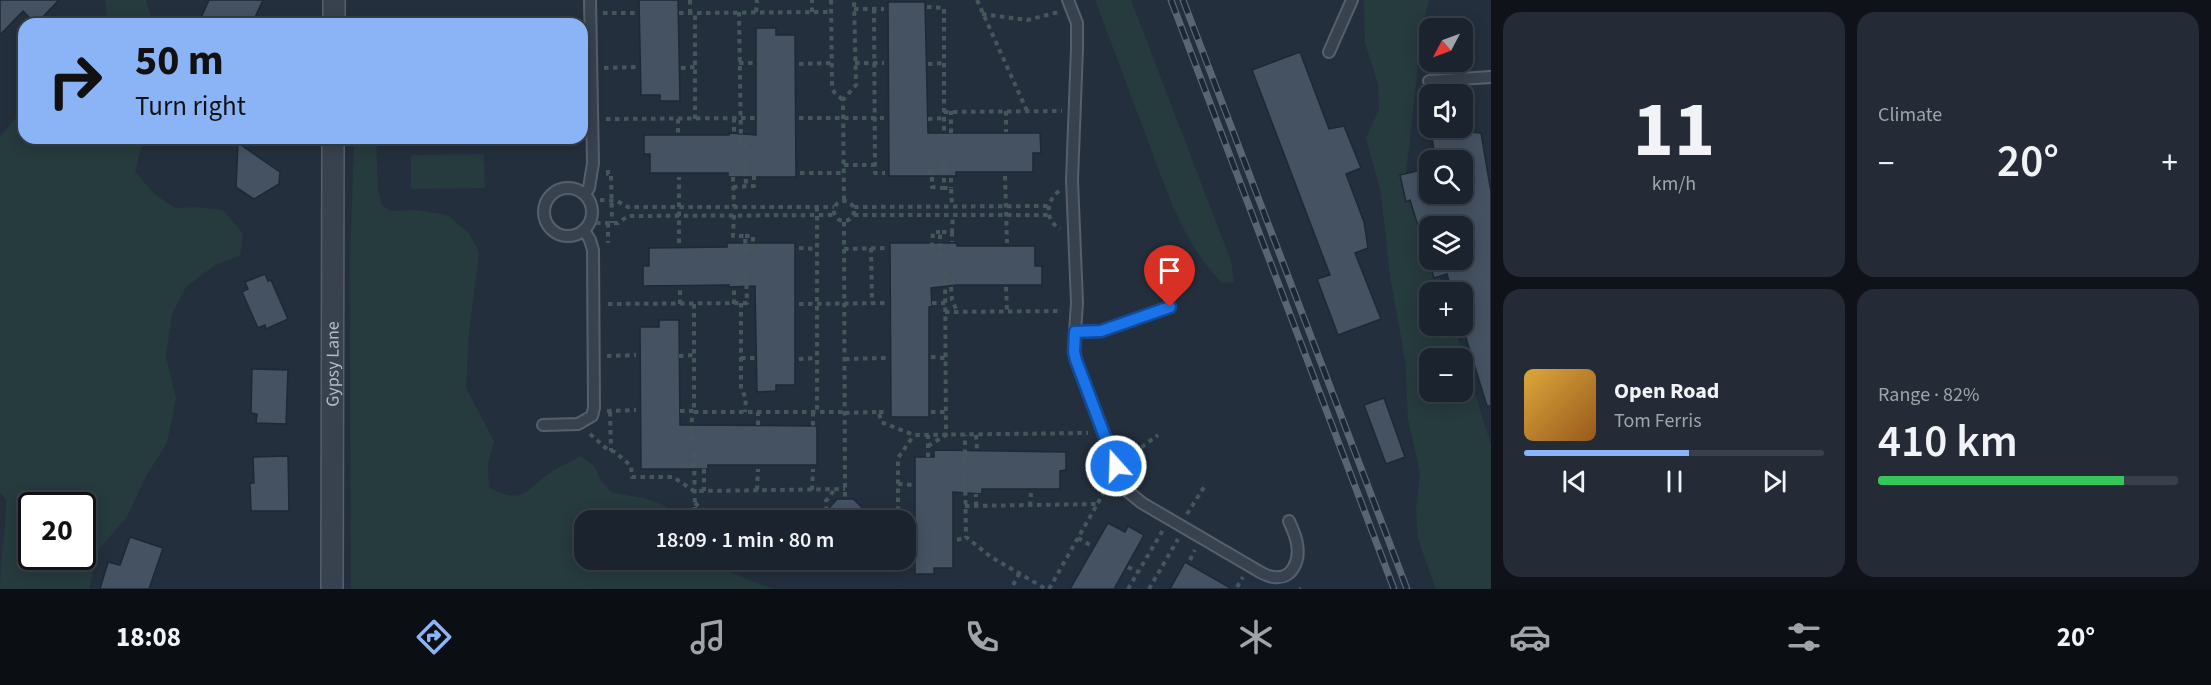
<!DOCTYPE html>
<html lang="en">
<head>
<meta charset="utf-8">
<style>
  body { margin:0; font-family:"Source Sans 3",sans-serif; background:#242b36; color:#f1f3f6; height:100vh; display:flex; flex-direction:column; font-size:22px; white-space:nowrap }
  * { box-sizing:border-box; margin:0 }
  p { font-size:20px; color:#a0a4aa }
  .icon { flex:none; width:33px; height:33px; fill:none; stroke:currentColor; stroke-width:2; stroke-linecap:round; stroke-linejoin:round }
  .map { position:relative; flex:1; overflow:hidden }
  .drawer { display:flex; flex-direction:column; gap:12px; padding:12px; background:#0f1319; width:720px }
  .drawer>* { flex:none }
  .guide { position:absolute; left:18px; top:18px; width:570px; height:126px; border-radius:18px; box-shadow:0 3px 15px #0003,0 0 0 2px #39404a; background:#8bb4f7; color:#111; overflow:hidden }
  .needle { width:39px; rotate:229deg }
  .fabs { position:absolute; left:1419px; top:18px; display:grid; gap:12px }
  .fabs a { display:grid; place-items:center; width:54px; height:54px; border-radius:12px; background:#1b232e; box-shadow:0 3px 15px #0003,0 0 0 2px #39404a; font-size:30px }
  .speed { position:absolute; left:18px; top:492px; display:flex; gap:12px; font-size:30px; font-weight:700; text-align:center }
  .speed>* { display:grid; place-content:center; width:78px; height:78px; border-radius:50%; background:#1b232e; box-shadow:0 3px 15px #0003,0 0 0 2px #39404a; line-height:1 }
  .speed .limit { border:3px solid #111; border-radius:9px; background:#fff; color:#111 }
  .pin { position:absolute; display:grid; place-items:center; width:51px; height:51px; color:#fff; margin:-62px -26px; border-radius:50% 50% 50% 0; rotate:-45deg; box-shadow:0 0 6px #0007 }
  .pin .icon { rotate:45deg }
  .me { position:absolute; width:66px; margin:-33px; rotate:340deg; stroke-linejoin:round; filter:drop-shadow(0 0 4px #0008) }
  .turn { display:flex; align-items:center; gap:21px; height:126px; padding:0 18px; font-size:27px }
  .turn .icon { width:78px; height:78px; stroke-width:2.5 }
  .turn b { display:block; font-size:42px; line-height:51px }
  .big { font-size:45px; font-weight:600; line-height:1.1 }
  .drawer .card { flex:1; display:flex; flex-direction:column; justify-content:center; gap:9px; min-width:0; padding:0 21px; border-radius:18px; background:#242b36 }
  .drawer .dial { align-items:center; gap:0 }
  .dial b { font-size:78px; line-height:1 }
  .song { display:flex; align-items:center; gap:18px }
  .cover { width:72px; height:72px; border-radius:9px; background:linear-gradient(135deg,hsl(40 70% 55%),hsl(30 70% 35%)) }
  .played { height:6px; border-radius:3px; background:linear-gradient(90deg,#8bb4f7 55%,#39404a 55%) }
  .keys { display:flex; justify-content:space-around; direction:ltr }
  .heat { display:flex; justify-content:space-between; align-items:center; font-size:33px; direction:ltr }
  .charge { height:9px; border-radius:4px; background:linear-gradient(90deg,#34c759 82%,#39404a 0) }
  .drawer .tiles { flex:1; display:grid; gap:12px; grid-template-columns:repeat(2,1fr) }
  .trip { position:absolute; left:574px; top:510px; width:342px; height:60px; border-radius:18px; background:#1b232e; box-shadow:0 3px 15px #0003,0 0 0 2px #39404a; font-weight:600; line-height:60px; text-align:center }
  .tabs { display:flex; height:96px; justify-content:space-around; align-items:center; background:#0b0e12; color:#a0a4aa }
  .tabs .icon { width:42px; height:42px }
  .tabs .selected { color:#8bb4f7 }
  .tabs b { font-size:27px; color:#f1f3f6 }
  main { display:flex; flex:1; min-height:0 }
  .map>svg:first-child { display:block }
  .green { fill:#263b3e; fill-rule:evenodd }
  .water { fill:#394c66 }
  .building { fill:#455262; stroke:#1f2835; stroke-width:1.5 }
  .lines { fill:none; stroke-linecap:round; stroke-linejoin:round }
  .lane-casing { stroke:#565f6c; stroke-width:14 }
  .street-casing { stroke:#565f6c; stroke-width:24 }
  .path { stroke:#44585c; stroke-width:4; stroke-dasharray:4.5 4.5; stroke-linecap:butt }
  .lane { stroke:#38414e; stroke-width:10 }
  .street { stroke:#38414e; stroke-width:21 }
  .rail-casing { stroke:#5a6574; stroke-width:7 }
  .rail { stroke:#1d2633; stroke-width:4.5; stroke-dasharray:14; stroke-linecap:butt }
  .route-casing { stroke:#114b97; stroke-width:15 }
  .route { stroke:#1a73e8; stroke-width:10 }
  .labels { text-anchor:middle; stroke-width:5; stroke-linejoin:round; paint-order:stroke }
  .street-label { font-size:18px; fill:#b4bcc9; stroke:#1d2633 }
</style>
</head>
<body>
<main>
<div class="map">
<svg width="1491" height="589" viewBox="0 0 1491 589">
  <rect width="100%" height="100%" fill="#242f3d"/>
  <!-- green -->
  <g class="green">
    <path d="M105,0H146L153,24H108Z"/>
    <path d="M1095,0H1131L1231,261L1234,282L1222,283C1182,242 1165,186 1145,133C1128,89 1112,44 1095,0Z"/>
    <path d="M1364,0H1429L1422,26L1406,175L1429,247L1430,260H1434L1444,292H1430V326H1454L1491,445V589H1436L1418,539L1416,510L1420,473L1408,419L1405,360L1390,277L1381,193L1366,138L1379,109L1378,84L1365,43ZM1430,358H1462V392H1430Z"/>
    <path d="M24,108V138H144L135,171L153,193L175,208L195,207L223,210L243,234L240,256L215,265L186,287L172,314L166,357L176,398L167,443L146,476L127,517L98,550L89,589H0C0,559 6,529 6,499L0,493V137ZM32,506H82V556H32Z"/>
    <path d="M354,138H376L378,190L382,205L390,211L417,210L447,215L469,233L479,252L469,332L466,388L494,441L488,464L489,488C523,504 522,493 547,475C558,467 570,462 581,456L594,466L601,481L612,493L645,498L665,506L678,520H585V560H713L732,573L773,589H351L350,264Z"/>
    <path d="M411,138H484V144L411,145Z"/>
    <path d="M484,154L485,188L411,189V155Z"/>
  </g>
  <!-- water -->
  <rect class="water" x="807" y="560" width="48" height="7"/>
  <!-- building -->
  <g class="building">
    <path d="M0,0H59L36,24L23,11L0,35Z"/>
    <path d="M209,0H263L252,24H209L200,20Z"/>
    <path d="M639,0H678L680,101H660V95H641Z"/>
    <path d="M888,2H925L928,133H1040L1041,153H1033V172H956V176H889Z"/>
    <path d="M756,28H776V35H795L796,177H728V173H650V154H644V135H729V133L756,135Z"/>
    <path d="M1300,52L1329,129L1344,126L1361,168L1346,174L1364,222L1368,248L1355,253L1381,319L1338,335L1317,279L1330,275L1252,70Z"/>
    <path d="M1430,128H1469L1470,132L1481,133L1491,192V406H1487L1462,325V292H1452L1447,274L1434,278L1428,260H1462V226H1418L1410,200L1406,202L1400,175L1430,168V194H1462V160H1436Z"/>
    <path d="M238,143L280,172L279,184L254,199L236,187Z"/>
    <path d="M727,243H795V385H776V391L757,392L755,286L729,287V285L643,286V266H649V248L727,247Z"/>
    <path d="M890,243H957V246H1035V266H1042V285H957L931,288L932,307H929V417H891Z"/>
    <path d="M265,274L268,281L271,280L288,319L266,329L265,325L258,328L242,292L248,289L245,282Z"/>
    <path d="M659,320H679L680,425L817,426V465H708V469H641L640,327H659Z"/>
    <path d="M252,369L288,370L286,424L256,423L257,414L251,413Z"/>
    <path d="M1384,398L1405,457L1386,464L1364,405Z"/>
    <path d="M934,450L1066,452V470L1060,471V489H982V494L953,492V568H934V574H915V457H934Z"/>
    <path d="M288,456L289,511H251L250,483H254L253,457Z"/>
    <path d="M837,499H853L867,512L860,520H830V507Z"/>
    <path d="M1108,523L1125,532L1128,526L1144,535L1114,589H1070Z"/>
    <path d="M130,537L163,548L149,589H100L108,562L120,565Z"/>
    <path d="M1185,562L1232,589H1170Z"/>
  </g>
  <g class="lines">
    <defs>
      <g id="lane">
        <path d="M1068,0L1077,23V49L1072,180L1077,303L1075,332"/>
        <path d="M1329,52L1352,0"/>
        <path d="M1429,81L1491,77"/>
        <circle cx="568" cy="212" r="24"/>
        <path d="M585,194L589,188L593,163L590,0"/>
        <path d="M1170,307L1101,331L1075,332L1074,352L1076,360L1121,481L1126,490L1142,503L1260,572C1264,574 1269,577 1274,577C1293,580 1300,559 1297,544C1296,536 1292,528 1289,521"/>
        <path d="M543,425L578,424L592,416L594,408L593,250L590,240L584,230"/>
      </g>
      <g id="street">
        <path d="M334,24V0"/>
        <path id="s1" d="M332,589L333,138"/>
      </g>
    </defs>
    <!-- lane casing -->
    <use href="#lane" class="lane-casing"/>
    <!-- street casing -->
    <use href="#street" class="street-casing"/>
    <!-- path -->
    <g class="path">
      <path d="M690,0V13"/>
      <path d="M831,0L832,86L834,92L843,100"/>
      <path d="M977,0L1027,111"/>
      <path d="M927,7L944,8V147"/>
      <path d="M854,9H884"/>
      <path d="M874,9L875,173H885"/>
      <path d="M739,12L741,143H745V149"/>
      <path d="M756,12L757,0"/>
      <path d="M812,12V0"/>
      <path d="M603,13H635"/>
      <path d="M679,13H695"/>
      <path d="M982,14L1027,20L1059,12"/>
      <path d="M739,63H755"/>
      <path d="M855,63H884"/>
      <path d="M799,64L832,63"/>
      <path d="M928,64L944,63"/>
      <path d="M604,68L637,67"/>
      <path d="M681,68L695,67"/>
      <path d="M1006,111V132"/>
      <path d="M944,112L1062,111"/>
      <path d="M734,118V133"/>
      <path d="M799,118H884"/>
      <path d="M606,119L755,118"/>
      <path d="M678,119V134"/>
      <path d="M695,119V13L831,12"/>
      <path d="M928,119L944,118"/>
      <path d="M951,133V111"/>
      <path d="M944,160V188H951L952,206"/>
      <path d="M745,161L746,186"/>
      <path d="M844,165H875"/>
      <path d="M608,170V174H611L612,223"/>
      <path d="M928,172H932V187L944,188"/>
      <path d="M800,173H844"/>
      <path d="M1005,176L1007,243"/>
      <path d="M733,177L734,207"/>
      <path d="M951,178V188"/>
      <path d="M733,187L754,186V173H756"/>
      <path d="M1059,191C1045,202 1045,220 1060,229"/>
      <path d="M600,200L617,201L628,207H834"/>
      <path d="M844,200L843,100L856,85L854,0"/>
      <circle cx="844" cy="211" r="10"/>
      <path d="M817,207V412"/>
      <path d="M854,207L1048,206"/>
      <path d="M734,215L733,236H745L746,259"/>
      <path d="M854,215H1048"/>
      <path d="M844,222L845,499"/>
      <path d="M596,223H618L628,216L834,215"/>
      <path d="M608,223V243"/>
      <path d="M952,232V242"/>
      <path d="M745,236H753V248L756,249"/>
      <path d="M679,243V177"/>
      <path d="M932,247L933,232H940"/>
      <path d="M799,248L817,249"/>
      <path d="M871,248L872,303"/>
      <path d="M844,249L886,248"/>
      <path d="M940,257V232H952L953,215"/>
      <path d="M951,287L952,300L957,311"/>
      <path d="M1006,287L1007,311"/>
      <path d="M741,303V389L746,398L745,412"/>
      <path d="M932,303H945"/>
      <path d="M608,304L747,303L746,272"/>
      <path d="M680,304V287"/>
      <path d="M694,304V412H845"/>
      <path d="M734,304V287"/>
      <path d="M799,304L886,303"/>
      <path d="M945,312L1061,311"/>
      <path d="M607,356L636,355"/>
      <path d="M679,356L694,355"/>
      <path d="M931,357L945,358"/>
      <path d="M741,358H755"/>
      <path d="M799,359L817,358"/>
      <path d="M845,359L886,358"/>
      <path d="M607,411L636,410"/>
      <path d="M680,411H694"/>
      <path d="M610,412L611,451"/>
      <path d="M813,412V426"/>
      <path d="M879,412H886"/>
      <path d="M931,412H946"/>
      <path d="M845,413L879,412L881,422L914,435L1088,433"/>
      <path d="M758,425V412"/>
      <path d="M590,434L607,449L615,452L631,466L632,477H673L694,491H699L845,489"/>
      <path d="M976,435L977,449"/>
      <path d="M691,440V423L694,412"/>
      <path d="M928,446L946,435L945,271"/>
      <path d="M694,453L695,514"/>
      <path d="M928,457V435"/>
      <path d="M1127,458L1158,435"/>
      <path d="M965,463V435"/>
      <path d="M681,465H694"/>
      <path d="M704,469V491"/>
      <path d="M965,473L966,537L991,557L1046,589"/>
      <path d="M898,484L913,485"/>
      <path d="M757,490L758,469"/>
      <path d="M812,490L813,469"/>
      <path d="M695,503L715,520"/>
      <path d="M965,506L1098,504"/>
      <path d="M976,506V494"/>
      <path d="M1030,506L1031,493"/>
      <path d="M1187,514L1206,484"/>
      <path d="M827,520L826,501L835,489"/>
      <path d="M898,520V458L914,435"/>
      <path d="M1078,538L1090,545"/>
      <path d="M906,540H913"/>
      <path d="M957,540L966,537"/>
      <path d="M804,560V569L857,570V560"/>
      <path d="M1190,560L1195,550"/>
      <path d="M1128,567L1138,572"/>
      <path d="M1013,585L1019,574"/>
      <path d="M1237,587L1243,577"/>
      <path d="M1049,589L1108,485"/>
      <path d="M1128,589L1163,530"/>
      <path d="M1149,589L1178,539"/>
      <path d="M1300,589L1301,588"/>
    </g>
    <!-- lane -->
    <use href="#lane" class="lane"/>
    <!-- street -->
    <use href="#street" class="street"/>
    <defs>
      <g id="rail">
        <path d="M1171,0L1394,589"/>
        <path d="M1183,0L1407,589"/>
      </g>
    </defs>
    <!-- rail casing -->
    <use href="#rail" class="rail-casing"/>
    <!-- rail -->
    <use href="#rail" class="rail"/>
  </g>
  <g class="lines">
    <defs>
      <path id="route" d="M1116,466L1076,360L1074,352L1075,332L1101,331L1170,307"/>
    </defs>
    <!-- route casing -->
    <use href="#route" class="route-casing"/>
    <!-- route -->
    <use href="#route" class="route"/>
  </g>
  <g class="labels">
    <!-- street labels -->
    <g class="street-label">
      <text dy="6" stroke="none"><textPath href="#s1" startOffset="225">Gypsy Lane</textPath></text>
    </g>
  </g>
</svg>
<div class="fabs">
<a><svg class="needle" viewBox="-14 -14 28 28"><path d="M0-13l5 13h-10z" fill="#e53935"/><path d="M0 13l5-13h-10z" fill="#a0a4aa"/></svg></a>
<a><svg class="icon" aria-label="sound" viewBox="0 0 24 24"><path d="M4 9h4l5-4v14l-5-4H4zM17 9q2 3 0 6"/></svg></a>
<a><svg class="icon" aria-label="search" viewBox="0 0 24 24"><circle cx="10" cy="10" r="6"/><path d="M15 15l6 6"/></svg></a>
<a><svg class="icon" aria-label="layers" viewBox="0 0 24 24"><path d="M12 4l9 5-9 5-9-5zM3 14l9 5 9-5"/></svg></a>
<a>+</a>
<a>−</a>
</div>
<div class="speed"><div class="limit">20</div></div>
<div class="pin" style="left:1170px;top:307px;background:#d93025"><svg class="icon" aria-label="arrive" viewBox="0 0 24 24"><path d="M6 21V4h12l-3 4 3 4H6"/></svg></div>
<svg class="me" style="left:1116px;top:466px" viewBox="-20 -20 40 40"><circle r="17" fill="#1a73e8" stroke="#fff" stroke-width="3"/><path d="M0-11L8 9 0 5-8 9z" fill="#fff"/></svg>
<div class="trip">18:09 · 1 min · 80 m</div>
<div class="guide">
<div class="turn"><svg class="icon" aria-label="right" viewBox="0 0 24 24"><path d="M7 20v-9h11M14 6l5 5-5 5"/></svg><div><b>50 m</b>Turn right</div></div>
</div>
</div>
<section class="drawer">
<div class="tiles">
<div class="card dial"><b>11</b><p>km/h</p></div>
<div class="card"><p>Climate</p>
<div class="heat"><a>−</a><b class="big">20°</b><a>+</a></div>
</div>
<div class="card">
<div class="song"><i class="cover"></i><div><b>Open Road</b><p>Tom Ferris</p></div></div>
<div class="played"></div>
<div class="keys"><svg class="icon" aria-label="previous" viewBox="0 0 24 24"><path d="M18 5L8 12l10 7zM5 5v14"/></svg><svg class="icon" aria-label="pause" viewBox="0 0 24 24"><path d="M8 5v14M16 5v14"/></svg><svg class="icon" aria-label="next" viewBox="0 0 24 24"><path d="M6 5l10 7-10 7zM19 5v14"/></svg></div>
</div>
<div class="card"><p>Range · 82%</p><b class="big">410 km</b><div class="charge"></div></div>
</div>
</section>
</main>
<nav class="tabs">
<b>18:08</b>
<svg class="icon selected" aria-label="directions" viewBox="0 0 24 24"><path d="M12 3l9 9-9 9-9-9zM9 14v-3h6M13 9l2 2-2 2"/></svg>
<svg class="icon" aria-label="music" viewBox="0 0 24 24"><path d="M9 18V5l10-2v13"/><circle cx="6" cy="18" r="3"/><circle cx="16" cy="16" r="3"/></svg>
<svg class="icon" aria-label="phone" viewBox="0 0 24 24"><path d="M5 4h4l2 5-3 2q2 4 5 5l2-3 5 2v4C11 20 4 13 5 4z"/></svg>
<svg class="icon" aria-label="climate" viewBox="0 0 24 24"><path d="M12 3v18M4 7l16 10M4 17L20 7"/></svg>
<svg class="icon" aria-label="car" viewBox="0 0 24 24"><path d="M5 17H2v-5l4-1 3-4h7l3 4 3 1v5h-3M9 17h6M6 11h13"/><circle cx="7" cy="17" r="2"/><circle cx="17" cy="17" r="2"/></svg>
<svg class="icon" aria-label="filters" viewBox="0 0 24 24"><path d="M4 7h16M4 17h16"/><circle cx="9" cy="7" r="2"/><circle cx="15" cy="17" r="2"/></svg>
<b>20°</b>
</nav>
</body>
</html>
